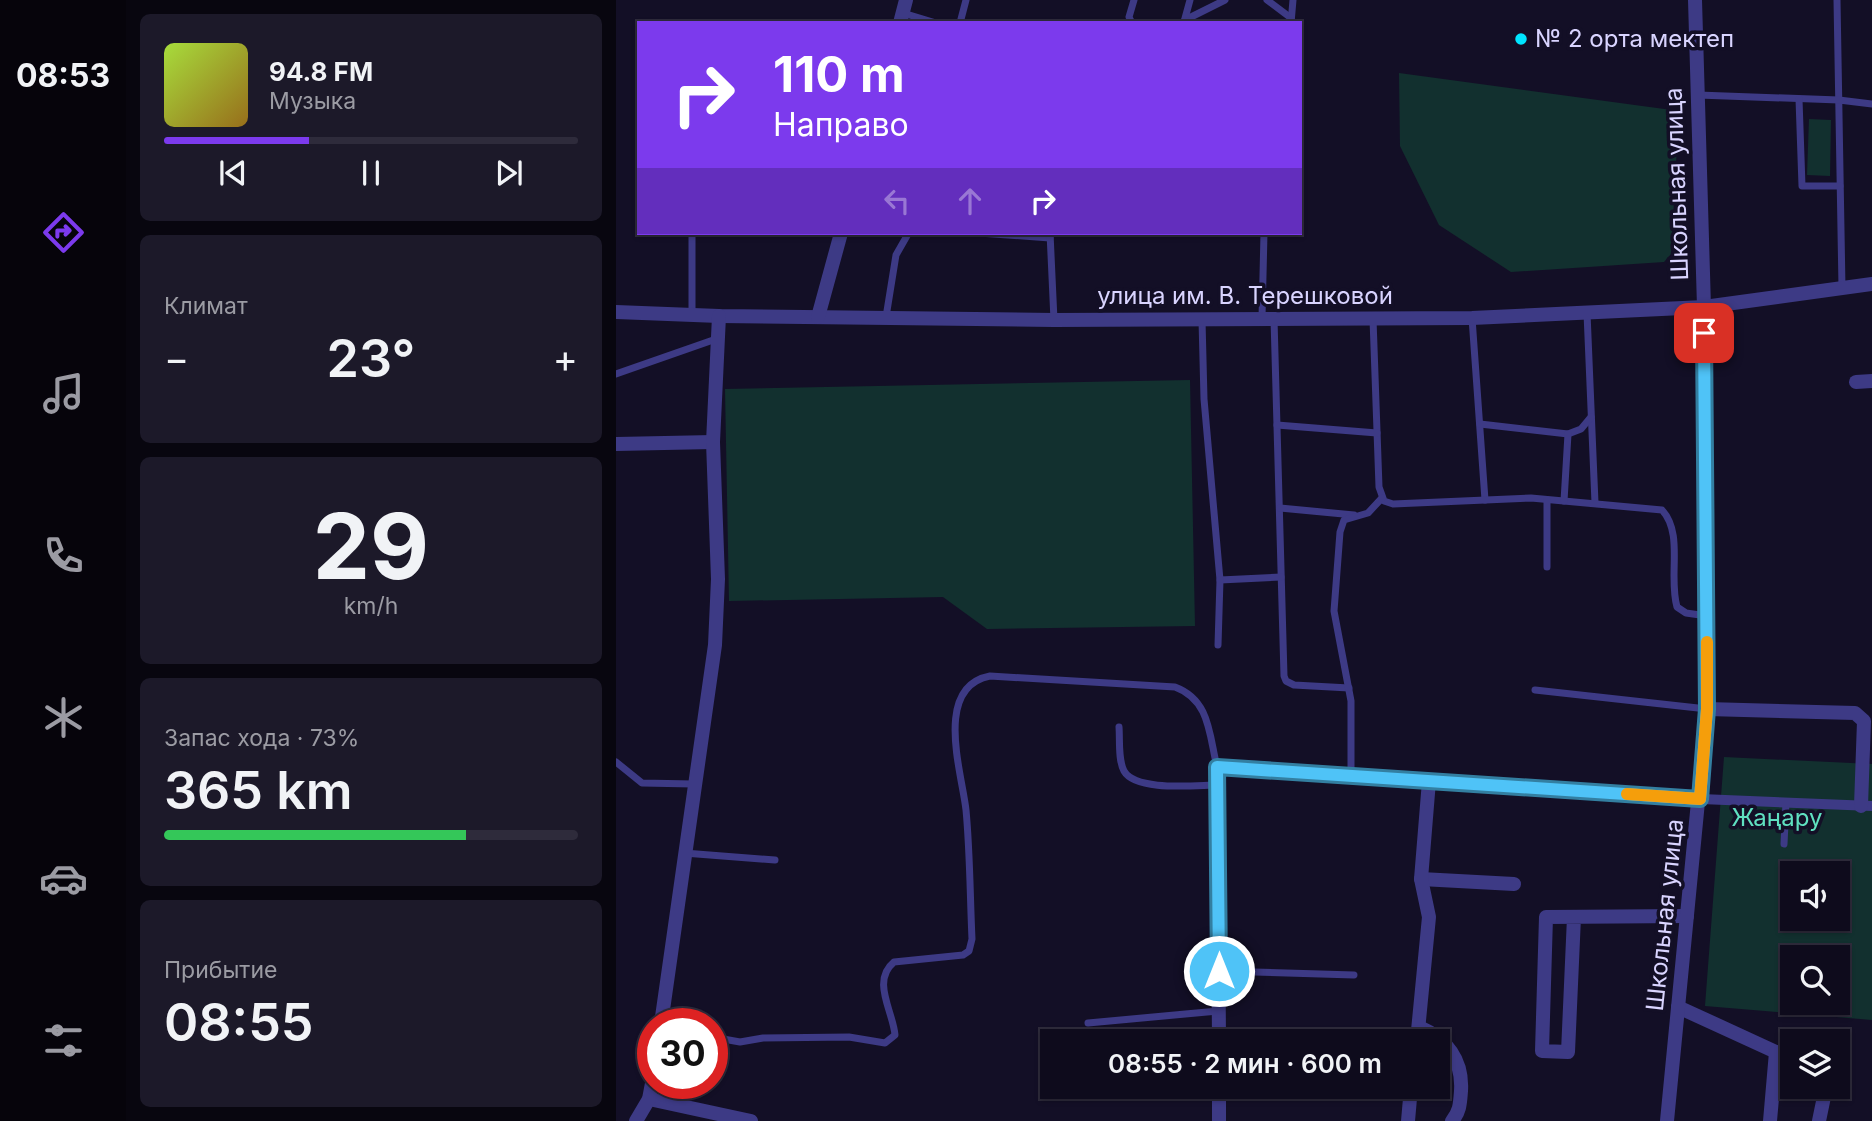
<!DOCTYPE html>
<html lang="ru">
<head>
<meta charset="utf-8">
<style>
  body { margin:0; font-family:Inter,sans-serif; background:#1c1929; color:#f1f3f6; height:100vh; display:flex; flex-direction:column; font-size:26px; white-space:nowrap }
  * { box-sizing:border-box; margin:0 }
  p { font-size:23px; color:#9b9ba3 }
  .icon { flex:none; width:38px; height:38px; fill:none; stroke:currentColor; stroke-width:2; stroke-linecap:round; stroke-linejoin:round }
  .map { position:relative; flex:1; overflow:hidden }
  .sheet { display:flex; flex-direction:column; gap:14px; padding:14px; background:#08060f; width:490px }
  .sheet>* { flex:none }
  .top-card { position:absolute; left:21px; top:21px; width:665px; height:214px; border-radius:0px; box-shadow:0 2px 5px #0004,0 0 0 2px #2e2b3b; background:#7c3aed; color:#fff; overflow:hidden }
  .fabs { position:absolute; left:1164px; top:861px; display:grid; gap:14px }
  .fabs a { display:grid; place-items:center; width:70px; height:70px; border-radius:0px; background:#0e0b1c; box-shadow:0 2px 5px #0004,0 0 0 2px #2e2b3b; font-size:35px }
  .speed { position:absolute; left:21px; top:1008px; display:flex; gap:14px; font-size:35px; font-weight:700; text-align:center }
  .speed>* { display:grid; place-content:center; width:91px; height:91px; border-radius:50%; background:#0e0b1c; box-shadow:0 2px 5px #0004,0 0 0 2px #2e2b3b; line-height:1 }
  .speed .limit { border:10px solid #d22; background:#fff; color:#111 }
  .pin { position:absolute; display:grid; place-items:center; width:60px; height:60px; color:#fff; margin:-30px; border-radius:14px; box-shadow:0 4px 10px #0006 }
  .me { position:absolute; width:77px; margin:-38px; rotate:0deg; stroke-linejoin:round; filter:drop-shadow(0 0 5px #0008) }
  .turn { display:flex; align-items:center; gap:24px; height:147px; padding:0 21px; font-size:32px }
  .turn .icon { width:91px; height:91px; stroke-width:2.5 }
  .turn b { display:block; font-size:49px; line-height:60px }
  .lanes { display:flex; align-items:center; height:66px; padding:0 21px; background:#0003; justify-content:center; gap:35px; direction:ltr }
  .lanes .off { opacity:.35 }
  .big { font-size:52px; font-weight:600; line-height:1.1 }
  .sheet .card { flex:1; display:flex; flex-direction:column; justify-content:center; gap:10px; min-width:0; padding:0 24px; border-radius:10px; background:#1c1929 }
  .sheet .dial { align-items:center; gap:0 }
  .dial b { font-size:91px; line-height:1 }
  .song { display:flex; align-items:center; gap:21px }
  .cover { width:84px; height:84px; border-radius:10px; background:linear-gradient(135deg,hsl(80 70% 55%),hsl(40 70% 35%)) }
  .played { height:7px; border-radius:4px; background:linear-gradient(90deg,#7c3aed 35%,#2e2b3b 35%) }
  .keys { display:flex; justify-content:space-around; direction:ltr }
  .heat { display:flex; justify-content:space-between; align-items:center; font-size:38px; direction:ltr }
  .charge { height:10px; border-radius:5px; background:linear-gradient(90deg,#34c759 73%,#2e2b3b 0) }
  .trip { position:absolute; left:424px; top:1029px; width:410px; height:70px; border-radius:0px; background:#0e0b1c; box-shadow:0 2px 5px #0004,0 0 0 2px #2e2b3b; font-weight:600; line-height:70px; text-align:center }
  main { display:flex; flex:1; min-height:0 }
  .dock { display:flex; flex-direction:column; width:126px; justify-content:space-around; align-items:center; background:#06040b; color:#9b9ba3 }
  .dock .icon { width:49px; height:49px }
  .dock .selected { color:#7c3aed }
  .dock b { font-size:32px; color:#f1f3f6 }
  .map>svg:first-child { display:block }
  .green { fill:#12302f; fill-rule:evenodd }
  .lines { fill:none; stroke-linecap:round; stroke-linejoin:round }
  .service { stroke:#3d3a85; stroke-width:7 }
  .pedestrian { stroke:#3d3a85; stroke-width:10 }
  .minor { stroke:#3d3a85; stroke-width:14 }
  .route-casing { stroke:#337fa1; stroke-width:18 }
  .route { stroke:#4fc3f7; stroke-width:12 }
  .slow { stroke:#f59e0b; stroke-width:12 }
  .poi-dot { fill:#00e5ff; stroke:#130f26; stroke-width:2.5 }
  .labels { text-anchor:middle; stroke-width:7; stroke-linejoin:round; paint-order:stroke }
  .poi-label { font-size:24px; fill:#d9d4ff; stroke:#130f26; text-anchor:start }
  .street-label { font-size:24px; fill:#d9d4ff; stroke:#130f26 }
  .park-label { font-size:24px; fill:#5fe0c0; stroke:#130f26 }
</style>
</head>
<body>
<main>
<nav class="dock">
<b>08:53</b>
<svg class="icon selected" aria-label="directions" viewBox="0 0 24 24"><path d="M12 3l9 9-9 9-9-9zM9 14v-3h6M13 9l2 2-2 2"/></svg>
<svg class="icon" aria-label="music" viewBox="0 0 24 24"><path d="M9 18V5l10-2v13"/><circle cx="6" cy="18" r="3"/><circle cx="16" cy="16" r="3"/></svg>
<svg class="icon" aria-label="phone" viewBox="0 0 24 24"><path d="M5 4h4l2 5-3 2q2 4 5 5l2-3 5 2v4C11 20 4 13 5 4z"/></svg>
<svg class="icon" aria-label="climate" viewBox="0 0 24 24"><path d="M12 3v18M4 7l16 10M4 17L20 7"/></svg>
<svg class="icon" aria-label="car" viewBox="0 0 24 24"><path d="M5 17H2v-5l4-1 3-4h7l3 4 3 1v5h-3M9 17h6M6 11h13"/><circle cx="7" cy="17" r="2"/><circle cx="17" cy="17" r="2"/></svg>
<svg class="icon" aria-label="filters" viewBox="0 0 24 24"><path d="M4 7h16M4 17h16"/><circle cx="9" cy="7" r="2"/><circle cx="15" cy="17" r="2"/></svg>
</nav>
<section class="sheet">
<div class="card">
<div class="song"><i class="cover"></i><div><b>94.8 FM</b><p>Музыка</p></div></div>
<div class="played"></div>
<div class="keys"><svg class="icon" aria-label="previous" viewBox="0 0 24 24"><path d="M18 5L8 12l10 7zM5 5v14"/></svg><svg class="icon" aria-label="pause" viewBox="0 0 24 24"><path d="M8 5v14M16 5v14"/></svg><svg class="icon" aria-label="next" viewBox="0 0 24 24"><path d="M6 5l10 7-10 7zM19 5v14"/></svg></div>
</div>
<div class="card"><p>Климат</p>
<div class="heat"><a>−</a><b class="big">23°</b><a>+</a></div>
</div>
<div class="card dial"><b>29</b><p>km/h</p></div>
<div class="card"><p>Запас хода · 73%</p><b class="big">365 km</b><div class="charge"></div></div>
<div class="card"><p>Прибытие</p><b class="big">08:55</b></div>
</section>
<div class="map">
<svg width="1256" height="1121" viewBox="0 0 1256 1121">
  <rect width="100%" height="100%" fill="#130f26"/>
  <!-- green -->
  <g class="green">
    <path d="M783,73L1063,111L1055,254L1048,262L895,272L823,225L784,146Z"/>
    <path d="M1193,119L1215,120L1214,176L1191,175Z"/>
    <path d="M574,380L579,626L371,629L327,597L113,601L109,389Z"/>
    <path d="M1108,757L1256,764V1020L1089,1006ZM1176,873H1222V919H1176ZM1176,957H1222V1003H1176Z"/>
  </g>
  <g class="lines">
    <!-- service -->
    <g class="service">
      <path d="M651,0L675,18"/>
      <path d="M1221,0L1226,288"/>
      <path d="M287,13L320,23"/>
      <path d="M569,20L609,0"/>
      <path d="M568,22L574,0"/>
      <path d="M344,23L350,0"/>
      <path d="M516,23L513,17L518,0"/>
      <path d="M675,23L677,0"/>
      <path d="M1082,95L1223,100L1256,104"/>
      <path d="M1183,99L1186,186H1224"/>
      <path d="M76,233V314"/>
      <path d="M292,233H363L434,238"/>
      <path d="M434,233L438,320"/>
      <path d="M971,313L979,503"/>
      <path d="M270,317L280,255L292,234"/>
      <path d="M646,318L648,233"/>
      <path d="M856,318L869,500"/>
      <path d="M658,319L668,676L670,681L678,685L733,688"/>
      <path d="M757,319L763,487L768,501L777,504L915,498L1046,510C1068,534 1052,576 1061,607L1070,613L1091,616"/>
      <path d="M586,320L588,399L604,580L665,577"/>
      <path d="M0,374L100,339"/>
      <path d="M864,424L952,434L965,429L975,417"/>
      <path d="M661,425L761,433"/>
      <path d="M931,500V567"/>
      <path d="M948,501L952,434"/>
      <path d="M664,508L738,515"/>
      <path d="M602,645L604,580"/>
      <path d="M919,690L1091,709"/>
      <path d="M503,727C504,740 502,760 508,771C520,792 580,785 602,785"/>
      <path d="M0,762L26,783L77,784"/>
      <path d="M735,774V701L718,611L724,532L728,520L752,513L766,498"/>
      <path d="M1168,844L1170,802"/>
      <path d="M68,853L159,860"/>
      <path d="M603,971L738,975"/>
      <path d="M472,1023L602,1011"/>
      <path d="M96,1037L124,1042L147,1038L233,1037L269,1043L279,1035C277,1011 255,981 278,962L347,955L353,951L356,939C354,896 354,852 350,810C346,773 317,687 374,676L559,687C594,700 593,734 601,767"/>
    </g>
    <!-- pedestrian -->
    <path class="pedestrian" d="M1085,799L1256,806"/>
    <!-- minor -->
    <g class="minor">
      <path d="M284,23L290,0"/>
      <path d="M0,312L103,316L438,320L856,318L1088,307L1256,284"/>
      <path d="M202,317L225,233"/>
      <path d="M1240,382L1256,381"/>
      <path d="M0,444L97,442"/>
      <path d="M1091,709L1239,713L1248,721L1245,806"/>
      <path d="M805,879L898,884"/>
      <path d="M958,917L952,1052L926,1051L930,917L1071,916"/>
      <path d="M1062,1007L1160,1052L1176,1054"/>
      <path d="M45,1024L99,645L102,579L97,442L103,316"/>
      <path d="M803,1027C831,1039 847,1060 845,1091C844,1104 844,1111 836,1121"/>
      <path d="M603,1041L601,767L1085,799"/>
      <path d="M801,1041L813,917L805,879L813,781"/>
      <path d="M603,1087V1121"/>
      <path d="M33,1099L135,1121"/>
      <path d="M20,1121L33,1099L37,1078"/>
      <path d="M792,1121L795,1087"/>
      <path d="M1051,1121L1091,709L1088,307L1079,0"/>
      <path d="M1154,1121L1160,1052"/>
      <path d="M1203,1121L1210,1087"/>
    </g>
  </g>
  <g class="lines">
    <defs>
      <path id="route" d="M603,971L601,767L1084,799L1091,709L1088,333"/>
    </defs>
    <!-- route casing -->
    <use href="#route" class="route-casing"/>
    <!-- route -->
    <use href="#route" class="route"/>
    <!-- slow -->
    <path class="slow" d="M1011,794L1084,799L1091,709V642"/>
  </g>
  <!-- markers -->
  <circle class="poi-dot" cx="905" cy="39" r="7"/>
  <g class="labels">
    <!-- poi labels -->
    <g class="poi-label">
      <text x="919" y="47">№ 2 орта мектеп</text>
    </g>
    <!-- street labels -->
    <g class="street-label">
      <text transform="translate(1061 184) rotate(-92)" y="8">Школьная улица</text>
      <text x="629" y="304">улица им. В. Терешковой</text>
      <text transform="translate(1049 915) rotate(-84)" y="8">Школьная улица</text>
    </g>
    <!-- park labels -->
    <g class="park-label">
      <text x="1161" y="826">Жаңару</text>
    </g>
  </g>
</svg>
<div class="fabs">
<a><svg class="icon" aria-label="sound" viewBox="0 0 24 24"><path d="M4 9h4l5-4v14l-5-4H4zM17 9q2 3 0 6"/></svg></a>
<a><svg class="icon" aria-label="search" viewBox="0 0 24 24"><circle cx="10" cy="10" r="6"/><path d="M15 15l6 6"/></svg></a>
<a><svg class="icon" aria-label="layers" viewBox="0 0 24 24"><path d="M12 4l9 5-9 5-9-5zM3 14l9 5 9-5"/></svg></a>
</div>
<div class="speed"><div class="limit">30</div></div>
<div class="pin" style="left:1088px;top:333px;background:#d93025"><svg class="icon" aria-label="arrive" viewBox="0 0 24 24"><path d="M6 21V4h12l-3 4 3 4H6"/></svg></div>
<svg class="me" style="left:603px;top:971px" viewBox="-20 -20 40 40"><circle r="17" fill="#4fc3f7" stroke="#fff" stroke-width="3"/><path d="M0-11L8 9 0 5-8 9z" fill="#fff"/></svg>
<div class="trip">08:55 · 2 мин · 600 m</div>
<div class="top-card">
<div class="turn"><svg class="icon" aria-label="right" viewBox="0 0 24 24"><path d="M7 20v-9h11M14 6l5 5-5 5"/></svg><div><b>110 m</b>Направо</div></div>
<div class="lanes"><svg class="icon off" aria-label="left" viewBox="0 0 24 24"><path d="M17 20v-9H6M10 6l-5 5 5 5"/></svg><svg class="icon off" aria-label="ahead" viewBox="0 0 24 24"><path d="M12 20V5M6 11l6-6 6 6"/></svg><svg class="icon" aria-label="right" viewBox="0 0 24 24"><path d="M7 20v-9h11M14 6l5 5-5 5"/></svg></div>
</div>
</div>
</main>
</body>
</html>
